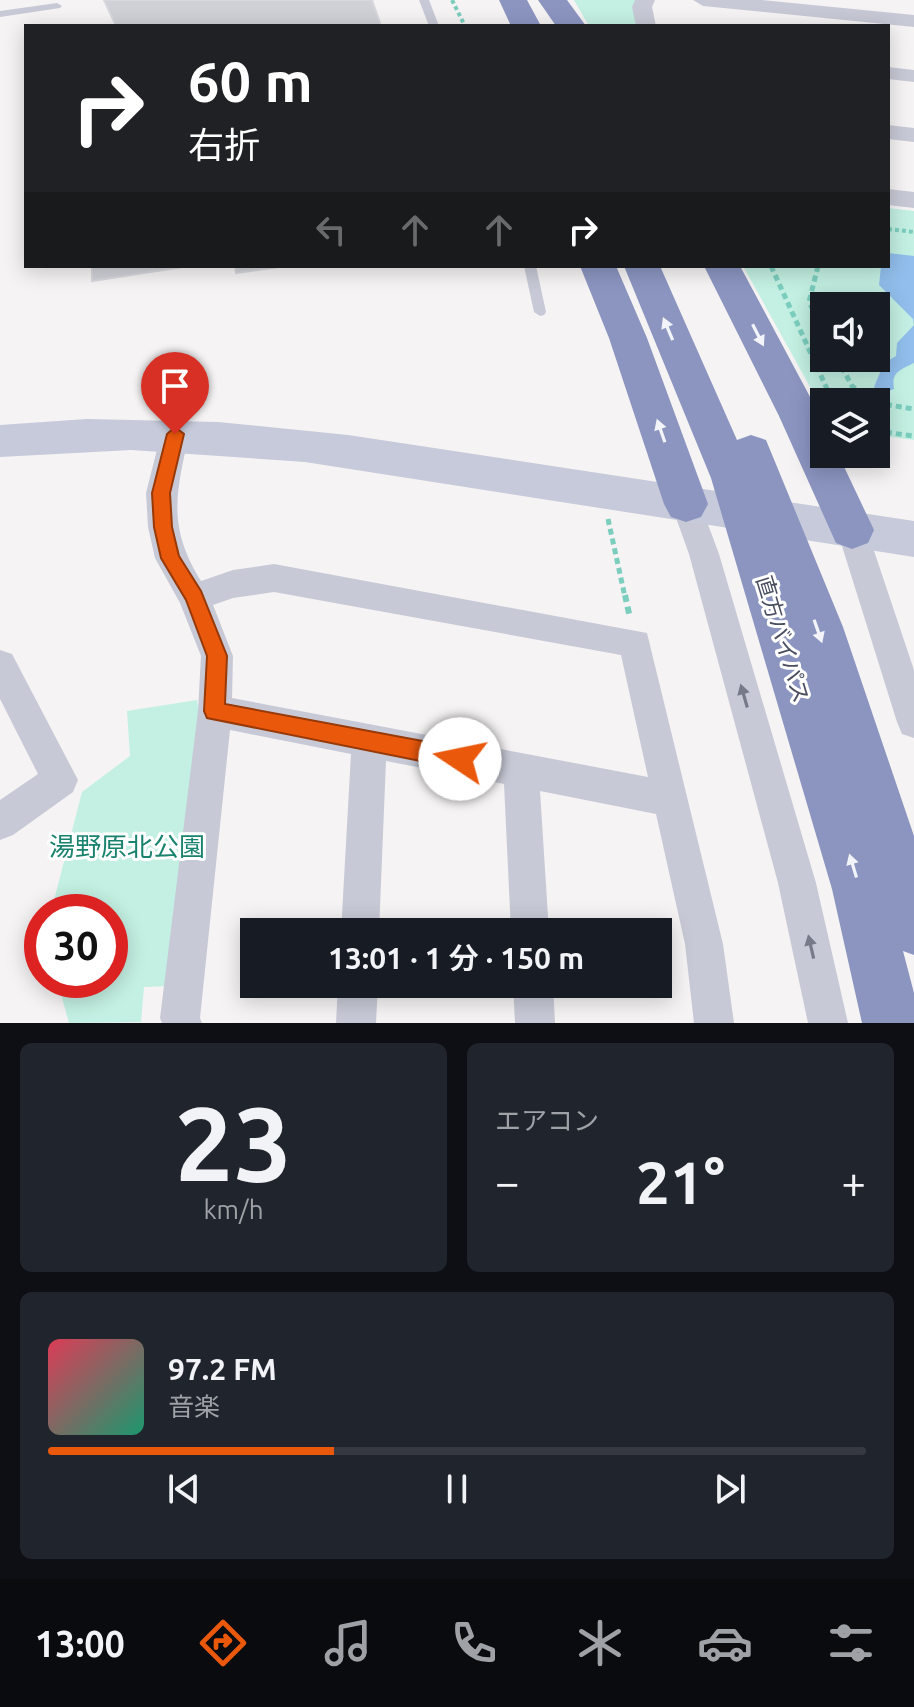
<!DOCTYPE html>
<html lang="ja">
<head>
<meta charset="utf-8">
<style>
  body { margin:0; font-family:Ubuntu,"Noto Sans JP",sans-serif; background:#20242c; color:#f1f3f6; height:100vh; display:flex; flex-direction:column; font-size:30px; white-space:nowrap }
  * { box-sizing:border-box; margin:0 }
  p { font-size:26px; color:#9ea1a6 }
  .icon { flex:none; width:44px; height:44px; fill:none; stroke:currentColor; stroke-width:2; stroke-linecap:round; stroke-linejoin:round }
  .map { position:relative; height:1023px; overflow:hidden }
  .drawer { display:flex; flex-direction:column; gap:20px; padding:20px; background:#0d0f14; flex:1 }
  .drawer>* { flex:none }
  .hud { position:absolute; left:24px; top:24px; width:866px; height:244px; border-radius:0px; box-shadow:0 4px 20px #0003; background:#202124; color:#fff; overflow:hidden }
  .fabs { position:absolute; left:810px; top:292px; display:grid; gap:16px }
  .fabs a { display:grid; place-items:center; width:80px; height:80px; border-radius:0px; background:#171b24; box-shadow:0 4px 20px #0003; font-size:40px }
  .speed { position:absolute; left:24px; top:894px; display:flex; gap:16px; font-size:40px; font-weight:700; text-align:center }
  .speed>* { display:grid; place-content:center; width:104px; height:104px; border-radius:50%; background:#171b24; box-shadow:0 4px 20px #0003; line-height:1 }
  .speed .limit { border:12px solid #d22; background:#fff; color:#111 }
  .pin { position:absolute; display:grid; place-items:center; width:68px; height:68px; color:#fff; margin:-82px -34px; border-radius:50% 50% 50% 0; rotate:-45deg; box-shadow:0 0 8px #0007 }
  .pin .icon { rotate:45deg }
  .me { position:absolute; width:88px; margin:-44px; rotate:281deg; stroke-linejoin:round; filter:drop-shadow(0 0 6px #0008) }
  .turn { display:flex; align-items:center; gap:28px; height:168px; padding:0 32px; font-size:36px }
  .turn .icon { width:104px; height:104px; stroke-width:2.5 }
  .turn b { display:block; font-size:56px; line-height:68px }
  .lanes { display:flex; align-items:center; height:76px; padding:0 32px; background:#0003; justify-content:center; gap:40px; direction:ltr }
  .lanes .off { opacity:.35 }
  .big { font-size:60px; font-weight:600; line-height:1.1 }
  .drawer .widget { flex:1; display:flex; flex-direction:column; justify-content:center; gap:12px; min-width:0; padding:0 28px; border-radius:12px; background:#20242c }
  .drawer .dial { align-items:center; gap:0 }
  .dial b { font-size:104px; line-height:1 }
  .song { display:flex; align-items:center; gap:24px }
  .cover { width:96px; height:96px; border-radius:12px; background:linear-gradient(135deg,hsl(350 70% 55%),hsl(160 70% 35%)) }
  .played { height:8px; border-radius:4px; background:linear-gradient(90deg,#ea580c 35%,#363941 35%) }
  .keys { display:flex; justify-content:space-around; direction:ltr }
  .heat { display:flex; justify-content:space-between; align-items:center; font-size:44px; direction:ltr }
  .drawer .tiles { flex:1; display:grid; gap:20px; grid-template-columns:1fr 1fr }
  .widget:last-child { grid-column:span 2 }
  .trip { position:absolute; left:240px; top:918px; width:432px; height:80px; border-radius:0px; background:#171b24; box-shadow:0 4px 20px #0003; font-weight:600; line-height:80px; text-align:center }
  .dock { display:flex; height:128px; justify-content:space-around; align-items:center; background:#090b0e; color:#9ea1a6 }
  .dock .icon { width:56px; height:56px }
  .dock .on { color:#ea580c }
  .dock b { font-size:36px; color:#f1f3f6 }
  .map>svg:first-child { display:block }
  .green { fill:#c3f0e2; fill-rule:evenodd }
  .water { fill:#91beec }
  .building { fill:#cfd1d7; stroke:#d7d7dd; stroke-width:2 }
  .lines { fill:none; stroke-linecap:round; stroke-linejoin:round }
  .path-far2 { stroke:#7bcebe; stroke-width:4; stroke-dasharray:4 3; stroke-linecap:butt }
  .path-far1 { stroke:#7bcebe; stroke-width:5; stroke-dasharray:6 4; stroke-linecap:butt }
  .path { stroke:#7bcebe; stroke-width:6; stroke-dasharray:7 5; stroke-linecap:butt }
  .lane { fill:#c7cad6; fill-rule:evenodd }
  .street { fill:#c7cad6; fill-rule:evenodd }
  .secondary { fill:#c6cada; fill-rule:evenodd }
  .highway { fill:#8b95c0; fill-rule:evenodd }
  .oneway { fill:#f3f4f9 }
  .oneway2 { fill:#767a89 }
  .route { fill:#ea580c; stroke:#983908; stroke-width:2 }
  .labels { text-anchor:middle; stroke-width:6; stroke-linejoin:round; paint-order:stroke }
  .street-label { font-size:22px; fill:#4a4f60; stroke:#fff }
  .near-park-label { font-size:26px; fill:#19836e; stroke:#fff }
</style>
</head>
<body>
<div class="map">
<svg width="914" height="1023" viewBox="0 0 914 1023">
  <rect width="100%" height="100%" fill="#f5f3f3"/>
  <!-- green -->
  <g class="green">
    <path d="M574,0H636L637,26H589Z"/>
    <path d="M888,208L914,211V440L876,435V402H824V412L743,266H888ZM824,306H876V358H824Z"/>
    <path d="M197,700L201,725L167,986L144,987L141,1022L69,1023L57,980H110V912H51L82,792L130,756L127,711Z"/>
  </g>
  <!-- water -->
  <path class="water" d="M888,253L914,256V363C900,370 891,372 894,389L882,394L874,387L884,363L896,356L897,343L914,325L913,319L879,285L881,266H888Z"/>
  <!-- building -->
  <g class="building">
    <path d="M104,0H372L381,26H116Z"/>
    <path d="M92,266H189L92,281Z"/>
    <path d="M235,266H286L236,273Z"/>
  </g>
  <g class="lines">
    <!-- path-far2 -->
    <g class="path-far2">
      <path d="M452,0L465,26"/>
      <path d="M888,229L914,232"/>
    </g>
    <!-- path-far1 -->
    <g class="path-far1">
      <path d="M771,266L833,402"/>
      <path d="M818,266L809,302L824,331"/>
      <path d="M837,358L852,386L874,402"/>
      <path d="M876,403L914,409"/>
      <path d="M876,431L914,436"/>
      <path d="M608,519L625,597"/>
    </g>
    <!-- path -->
    <path class="path" d="M625,595L630,618"/>
    <!-- lane -->
    <g class="lane">
      <path d="M419,0H429L439,26H429Z"/>
      <path d="M57,3L62,6L60,8L0,17V11Z"/>
      <path d="M524,266H536L546,312L544,315L540,316L534,312Z"/>
      <path d="M182,372L188,377L182,434L175,439L168,434L176,377Z"/>
    </g>
    <!-- street -->
    <g class="street">
      <path d="M635,0H655L652,7L656,26H636L632,7Z"/>
      <path d="M693,0H762L914,15V27L703,6Z"/>
      <path d="M888,67L914,70V82L888,79Z"/>
      <path d="M888,125L914,128V142L888,139Z"/>
      <path d="M888,189L914,192V208L888,205Z"/>
      <path d="M175,423L185,426L189,434C176,494 167,526 201,581L233,570L274,564L647,633L723,944L734,1023H694L685,944L656,814L540,791L549,932H511L504,784L386,761L379,932H341L351,754L230,730L200,1018L202,1023H162L160,1018L198,711L201,656L180,603L155,558L148,527L146,493L161,434L165,426ZM274,592L621,655L648,777L232,698L233,656L213,605L233,598Z"/>
      <path d="M686,492L697,495L719,554L816,883L848,1023H808L778,883L689,554L671,504L675,495Z"/>
      <path d="M852,517L863,521L867,530L914,670V738L902,734L897,722L837,530L841,521Z"/>
      <path d="M0,650L12,654L78,780L73,792L13,835L0,840V800L38,774L0,699Z"/>
      <path d="M338,984H378L376,1023H336Z"/>
      <path d="M513,984H553L555,1023H515Z"/>
    </g>
    <!-- secondary -->
    <path class="secondary" d="M87,419L218,422L348,435L914,521V557L305,462L131,450L0,457V425Z"/>
    <!-- highway -->
    <g class="highway">
      <path d="M499,0H527L541,26H511Z"/>
      <path d="M538,0H567L586,26H556Z"/>
      <path d="M580,266H616L647,338L708,504L701,517L686,522L671,517L664,504L609,338Z"/>
      <path d="M624,266H660L737,440L751,435L766,440L843,627L914,836V955L903,951L914,993V1023H862L832,889L711,478Z"/>
      <path d="M704,266H740L824,423V454H838L874,530L868,543L852,549L836,543L779,416Z"/>
    </g>
  </g>
  <!-- one-way arrows -->
  <defs><path id="oneway-solid" d="M-6-.8H1V-3.2L6.5 0L1 3.2V.8H-6Z" transform="scale(2)"/></defs>
  <g class="oneway">
    <use href="#oneway-solid" transform="translate(668 329) rotate(-113)"/>
    <use href="#oneway-solid" transform="translate(758 335) rotate(63)"/>
    <use href="#oneway-solid" transform="translate(661 431) rotate(-109)"/>
    <use href="#oneway-solid" transform="translate(818 631) rotate(71)"/>
    <use href="#oneway-solid" transform="translate(853 866) rotate(-107)"/>
  </g>
  <g class="oneway2">
    <use href="#oneway-solid" transform="translate(744 696) rotate(-106)"/>
    <use href="#oneway-solid" transform="translate(811 947) rotate(-103)"/>
  </g>
  <!-- route -->
  <path class="route" d="M175,427L184,434L170,493L172,527L179,556L201,591L227,656L225,704L460,748L468,751L471,759L468,766L460,769L207,718L204,711L207,656L186,600L161,558L154,527L152,493L167,434Z"/>
  <g class="labels">
    <!-- street labels -->
    <g class="street-label">
      <text transform="translate(783 639) rotate(73)" y="8">直方バイパス</text>
    </g>
    <!-- near-park labels -->
    <g class="near-park-label">
      <text x="127" y="856">湯野原北公園</text>
    </g>
  </g>
</svg>
<div class="fabs">
<a><svg class="icon" aria-label="sound" viewBox="0 0 24 24"><path d="M4 9h4l5-4v14l-5-4H4zM17 9q2 3 0 6"/></svg></a>
<a><svg class="icon" aria-label="layers" viewBox="0 0 24 24"><path d="M12 4l9 5-9 5-9-5zM3 14l9 5 9-5"/></svg></a>
</div>
<div class="speed"><div class="limit">30</div></div>
<div class="pin" style="left:175px;top:434px;background:#d93025"><svg class="icon" aria-label="arrive" viewBox="0 0 24 24"><path d="M6 21V4h12l-3 4 3 4H6"/></svg></div>
<svg class="me" style="left:460px;top:759px" viewBox="-20 -20 40 40"><circle r="19" fill="#fff"/><path d="M0-13L10 11 0 6-10 11z" fill="#ea580c"/></svg>
<div class="trip">13:01 · 1 分 · 150 m</div>
<div class="hud">
<div class="turn"><svg class="icon" aria-label="right" viewBox="0 0 24 24"><path d="M7 20v-9h11M14 6l5 5-5 5"/></svg><div><b>60 m</b>右折</div></div>
<div class="lanes"><svg class="icon off" aria-label="left" viewBox="0 0 24 24"><path d="M17 20v-9H6M10 6l-5 5 5 5"/></svg><svg class="icon off" aria-label="ahead" viewBox="0 0 24 24"><path d="M12 20V5M6 11l6-6 6 6"/></svg><svg class="icon off" aria-label="ahead" viewBox="0 0 24 24"><path d="M12 20V5M6 11l6-6 6 6"/></svg><svg class="icon" aria-label="right" viewBox="0 0 24 24"><path d="M7 20v-9h11M14 6l5 5-5 5"/></svg></div>
</div>
</div>
<section class="drawer">
<div class="tiles">
<div class="widget dial"><b>23</b><p>km/h</p></div>
<div class="widget"><p>エアコン</p>
<div class="heat"><a>−</a><b class="big">21°</b><a>+</a></div>
</div>
<div class="widget">
<div class="song"><i class="cover"></i><div><b>97.2 FM</b><p>音楽</p></div></div>
<div class="played"></div>
<div class="keys"><svg class="icon" aria-label="previous" viewBox="0 0 24 24"><path d="M18 5L8 12l10 7zM5 5v14"/></svg><svg class="icon" aria-label="pause" viewBox="0 0 24 24"><path d="M8 5v14M16 5v14"/></svg><svg class="icon" aria-label="next" viewBox="0 0 24 24"><path d="M6 5l10 7-10 7zM19 5v14"/></svg></div>
</div>
</div>
</section>
<nav class="dock">
<b>13:00</b>
<svg class="icon on" aria-label="directions" viewBox="0 0 24 24"><path d="M12 3l9 9-9 9-9-9zM9 14v-3h6M13 9l2 2-2 2"/></svg>
<svg class="icon" aria-label="music" viewBox="0 0 24 24"><path d="M9 18V5l10-2v13"/><circle cx="6" cy="18" r="3"/><circle cx="16" cy="16" r="3"/></svg>
<svg class="icon" aria-label="phone" viewBox="0 0 24 24"><path d="M5 4h4l2 5-3 2q2 4 5 5l2-3 5 2v4C11 20 4 13 5 4z"/></svg>
<svg class="icon" aria-label="climate" viewBox="0 0 24 24"><path d="M12 3v18M4 7l16 10M4 17L20 7"/></svg>
<svg class="icon" aria-label="car" viewBox="0 0 24 24"><path d="M5 17H2v-5l4-1 3-4h7l3 4 3 1v5h-3M9 17h6M6 11h13"/><circle cx="7" cy="17" r="2"/><circle cx="17" cy="17" r="2"/></svg>
<svg class="icon" aria-label="filters" viewBox="0 0 24 24"><path d="M4 7h16M4 17h16"/><circle cx="9" cy="7" r="2"/><circle cx="15" cy="17" r="2"/></svg>
</nav>
</body>
</html>
